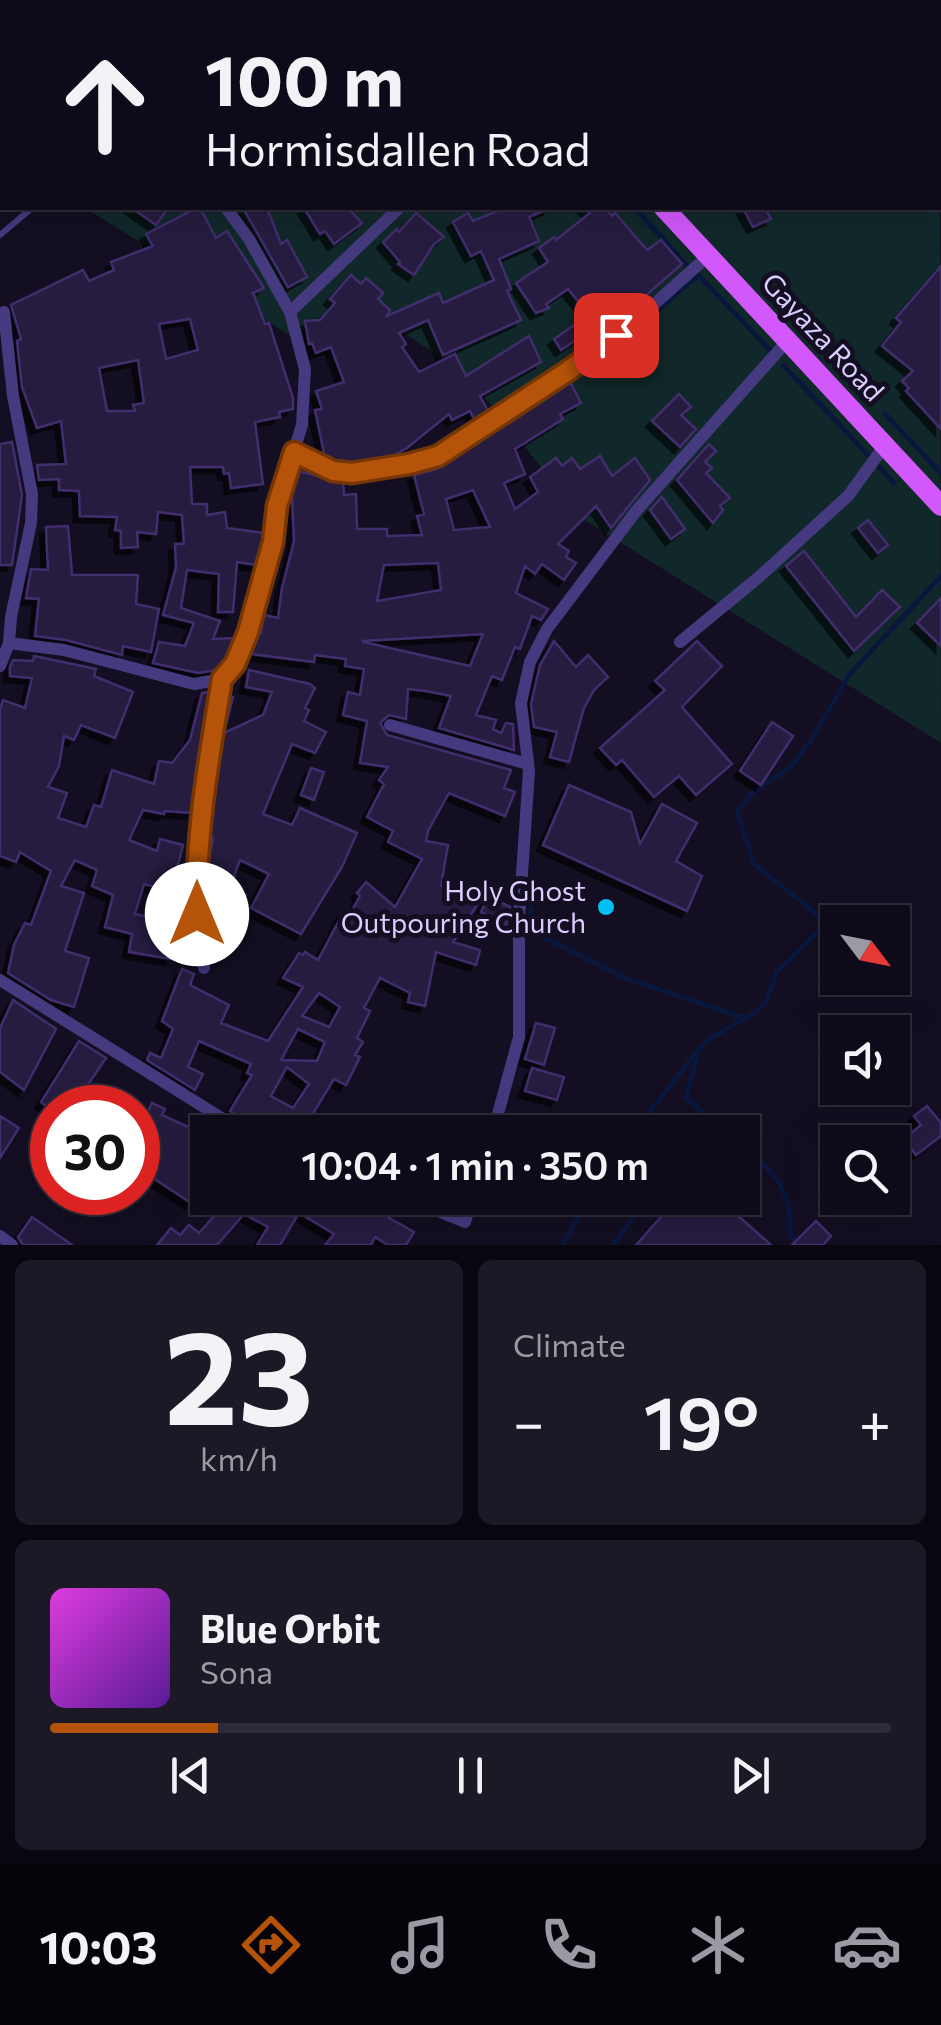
<!DOCTYPE html>
<html lang="en">
<head>
<meta charset="utf-8">
<style>
  body { margin:0; font-family:Commissioner,sans-serif; background:#1c1826; color:#f1f3f6; height:100vh; display:flex; flex-direction:column; font-size:38px; white-space:nowrap }
  * { box-sizing:border-box; margin:0 }
  p { font-size:32px; color:#9b9aa2 }
  .icon { flex:none; width:55px; height:55px; fill:none; stroke:currentColor; stroke-width:2; stroke-linecap:round; stroke-linejoin:round }
  .map { position:relative; height:1245px; overflow:hidden }
  .side { display:flex; flex-direction:column; gap:15px; padding:15px; background:#08060e; flex:1 }
  .side>* { flex:none }
  .banner { position:absolute; left:0px; top:0px; width:942px; height:210px; box-shadow:0 10px 40px #0002,0 0 0 2px #2e2b38; background:#0e0a19; color:#f1f3f6; overflow:hidden }
  .needle { width:65px; rotate:122deg }
  .fabs { position:absolute; left:820px; top:905px; display:grid; gap:20px }
  .fabs a { display:grid; place-items:center; width:90px; height:90px; border-radius:0px; background:#0e0a19; box-shadow:0 10px 40px #0002,0 0 0 2px #2e2b38; font-size:50px }
  .speed { position:absolute; left:30px; top:1085px; display:flex; gap:20px; font-size:50px; font-weight:700; text-align:center }
  .speed>* { display:grid; place-content:center; width:130px; height:130px; border-radius:50%; background:#0e0a19; box-shadow:0 10px 40px #0002,0 0 0 2px #2e2b38; line-height:1 }
  .speed .limit { border:15px solid #d22; background:#fff; color:#111 }
  .pin { position:absolute; display:grid; place-items:center; width:85px; height:85px; color:#fff; margin:-42px; border-radius:20px; box-shadow:0 5px 15px #0006 }
  .me { position:absolute; width:110px; margin:-55px; rotate:0deg; stroke-linejoin:round; filter:drop-shadow(0 0 8px #0008) }
  .turn { display:flex; align-items:center; gap:35px; height:210px; padding:0 40px; font-size:45px }
  .turn .icon { width:130px; height:130px; stroke-width:2.5 }
  .turn b { display:block; font-size:70px; line-height:85px }
  .big { font-size:75px; font-weight:600; line-height:1.1 }
  .side .tile { flex:1; display:flex; flex-direction:column; justify-content:center; gap:15px; min-width:0; padding:0 35px; border-radius:15px; background:#1c1826 }
  .side .dial { align-items:center; gap:0 }
  .dial b { font-size:130px; line-height:1 }
  .song { display:flex; align-items:center; gap:30px }
  .cover { width:120px; height:120px; border-radius:15px; background:linear-gradient(135deg,hsl(300 70% 55%),hsl(270 70% 35%)) }
  .played { height:10px; border-radius:5px; background:linear-gradient(90deg,#b45309 20%,#2e2b38 20%) }
  .keys { display:flex; justify-content:space-around; direction:ltr }
  .heat { display:flex; justify-content:space-between; align-items:center; font-size:55px; direction:ltr }
  .side .tiles { flex:1; display:grid; gap:15px; grid-template-columns:1fr 1fr }
  .tile:last-child { grid-column:span 2 }
  .trip { position:absolute; left:190px; top:1115px; width:570px; height:100px; border-radius:0px; background:#0e0a19; box-shadow:0 10px 40px #0002,0 0 0 2px #2e2b38; font-weight:600; line-height:100px; text-align:center }
  .tab-bar { display:flex; height:160px; justify-content:space-around; align-items:center; background:#06040a; color:#9b9aa2 }
  .tab-bar .icon { width:70px; height:70px }
  .tab-bar .selected { color:#b45309 }
  .tab-bar b { font-size:45px; color:#f1f3f6 }
  .map>svg:first-child { display:block }
  .green { fill:#11282a }
  .lines { fill:none; stroke-linecap:round; stroke-linejoin:round }
  .stream { stroke:#0a173d; stroke-width:5 }
  .building { fill:#271a41; stroke:#412d6d; stroke-width:2.5; fill-rule:evenodd; filter:url(#shadow) }
  .service { stroke:#453a7f; stroke-width:6 }
  .minor { stroke:#453a7f; stroke-width:12 }
  .primary { stroke:#d258fb; stroke-width:20 }
  .route-casing { stroke:#753606; stroke-width:25 }
  .route { stroke:#b45309; stroke-width:18 }
  .poi-dot { fill:#05bef3; stroke:#130e21; stroke-width:4 }
  .labels { text-anchor:middle; stroke-width:10; stroke-linejoin:round; paint-order:stroke }
  .street-label { font-size:28px; fill:#dacefe; stroke:#130e21 }
  .poi-label { font-size:28px; fill:#dacefe; stroke:#130e21; text-anchor:end }
</style>
</head>
<body>
<div class="map">
<svg width="941" height="1245" viewBox="0 0 941 1245">
  <defs>
    <filter id="shadow"><feDropShadow dx="-6" dy="6" stdDeviation="0" flood-color="#0009"/></filter>
  </defs>
  <rect width="100%" height="100%" fill="#130e21"/>
  <!-- green -->
  <g class="green">
    <path d="M0,0H941L940,7V2H2V156Z"/>
    <path d="M940,28L941,743L583,519L468,377L383,318L326,312L294,338L85,208H940Z"/>
  </g>
  <g class="lines">
    <!-- stream -->
    <g class="stream">
      <path d="M443,0L445,2"/>
      <path d="M635,208L689,268"/>
      <path d="M640,326L698,275L771,351"/>
      <path d="M783,365L868,455"/>
      <path d="M885,414L941,473"/>
      <path d="M879,467L894,483"/>
      <path d="M532,881L530,930L628,979L745,1018"/>
      <path d="M697,1056L686,1098L726,1132"/>
      <path d="M634,1132L699,1049L709,1039L753,1014L766,1002L777,972L820,929L819,916L754,864L737,812L753,792L792,766L815,734L848,676L941,576"/>
      <path d="M693,1132L705,1115"/>
      <path d="M742,1146C775,1174 793,1189 790,1235L800,1245"/>
      <path d="M563,1245L589,1198"/>
      <path d="M613,1245L647,1198"/>
    </g>
  </g>
  <!-- building -->
  <g class="building">
    <path d="M132,208H168L156,225Z"/>
    <path d="M197,208H200L216,238L227,231L264,288L253,293L265,324L269,323L293,398V409L279,412L280,417L255,422L263,484L231,488L229,473L224,474L223,467H190L192,504H207V515L225,512L227,528L264,533L257,565L237,562L233,612H218L219,574L187,570L181,608L220,621L213,639L234,638L226,659L217,670L198,673L153,663L159,642L185,646L194,623L163,615L176,567L175,544H184L182,515L158,512L156,534L137,532L138,547L121,548V531L115,530L117,517L80,516L79,491L59,490V479L39,480L37,465L66,464L61,421L37,428L22,387L17,341L21,339L11,305L83,270L89,281L114,270L111,262L153,246L146,234ZM190,319L198,350L166,359L159,324ZM138,360L144,403L133,405L135,411H107L99,368Z"/>
    <path d="M243,208H267L281,244L287,240L307,277L288,287Z"/>
    <path d="M304,208H348L362,223L334,244L325,231L320,234Z"/>
    <path d="M505,208H550L529,217L539,241L499,259L511,289L507,291L521,320L443,355L428,320L399,333L406,344L402,347L419,372L455,354L466,376L529,336L541,362L480,396L488,411L474,419L470,411L452,420L449,414L407,448L390,457L352,463L336,461L320,454L324,453L315,410L322,409L316,391L344,382L331,347L316,353L312,343L309,344L305,321L320,320L335,303L330,299L351,275L361,284L366,278L383,293L378,299L390,310L387,316L439,293L443,303L494,280L481,251L471,256L453,222L468,213L473,221Z"/>
    <path d="M585,208H605L612,216L615,213L647,250L661,240L682,264L603,333L598,325L561,350L554,339L589,315L568,289L546,304L549,308L536,313L516,283L548,262L539,248L554,237L556,240L590,213Z"/>
    <path d="M743,208H765L771,219L753,227Z"/>
    <path d="M416,213L444,237L434,244L414,275L398,264L400,262L383,242L397,229L399,232Z"/>
    <path d="M941,266V429L906,391L909,388L902,381L913,371L882,346L901,322L896,318Z"/>
    <path d="M570,382L581,403L560,414L563,419L515,449L525,474L504,483L515,509L538,492L530,477L556,458L562,466L572,458L580,469L600,456L612,476L635,458L650,480L611,528L596,506L558,544L569,551L566,557L576,563L564,580L542,564L535,574L525,566L516,593L548,609L541,620L532,616L520,649L515,647L502,680L492,676L476,715L496,720L493,729L501,733L506,723L513,724L514,750L439,728L451,696L426,691L408,689L406,719L389,715L380,723L387,735L511,770L504,788L515,792L505,816L449,793L428,831L426,841L448,845L441,886L460,890L479,902L453,942L480,950L476,965L436,952L425,1006L408,1002L410,993L380,978L364,1008L370,1011L357,1038L363,1042L355,1055L360,1057L346,1085L334,1079L312,1115L353,1132H290L263,1118L256,1129L230,1111L252,1075L247,1073L251,1064L199,1041L188,1067L203,1074L195,1090L147,1060L150,1053L161,1058L173,1029L162,1021L182,969L194,974L190,985L229,1005L221,1023L268,1041L303,987L283,978L299,953L303,955L305,952L318,960L343,913L349,916L360,896L357,893L366,882L395,907L422,859L388,842L393,831L367,817L384,784L379,780L388,767L360,763L367,721L343,715L348,692L360,695L364,669L345,666L346,659L315,655L314,662L251,654L256,633H261L264,615L278,618L282,588L294,541L292,496L298,471L343,482L344,495L356,494L357,529H387V536L422,535L417,516L424,514L414,475L437,469L436,466ZM473,490L490,527L454,530L446,499ZM438,563L441,590L377,601L384,565ZM483,634L470,666L363,642V641ZM319,993L340,1007L329,1027L302,1016ZM298,1029L325,1042L317,1061L281,1060ZM287,1067L309,1084L293,1108L271,1096Z"/>
    <path d="M679,394L691,407L681,415L696,429L680,447L652,421Z"/>
    <path d="M12,442L22,495L12,565H0V444Z"/>
    <path d="M709,444L716,451L705,462L712,468L706,473L730,498L720,506L723,510L713,523L677,480Z"/>
    <path d="M662,497L685,529L671,539L650,510Z"/>
    <path d="M868,520L888,545L878,553L858,528Z"/>
    <path d="M68,526L72,575H138L136,604L159,609L151,652L123,646L122,655L66,640L35,636L39,599L26,598L31,569L48,570L46,527Z"/>
    <path d="M804,551L856,617L882,590L900,607L854,651L786,566Z"/>
    <path d="M941,598V646L917,623Z"/>
    <path d="M554,641L576,667L588,655L608,677L594,690L584,708L569,762L550,757L557,732L534,727L531,704L540,665Z"/>
    <path d="M697,641L722,666L682,707L732,764L696,795L679,776L654,797L622,760L616,765L600,748L665,690L655,681Z"/>
    <path d="M34,656L96,669L94,676L133,692L115,738L81,725L74,740L64,736L59,766L48,787L67,793L58,818L86,827L94,805L101,807L112,770L154,784L159,761L172,763L190,740L202,693L210,692L192,813L165,811L164,814L143,810L129,840L157,851L160,839L183,845L171,891L144,884L135,914L172,922L176,903L188,905L189,939L173,936L171,959L129,952L132,934L105,927L113,895L92,886L97,870L75,860L61,886L84,893L65,951L89,958L74,1007L51,1000L8,973L14,945L25,923L31,925L51,871L20,852L16,862L0,856V709L3,700L25,708L32,678L10,676V667L13,660L33,661Z"/>
    <path d="M249,670L310,684L315,688L305,708L309,710L304,721L326,732L315,753L292,744L263,814L292,825L300,808L357,833L342,867L301,934L251,908L269,874L240,860L230,887L246,895L238,912L224,906L210,917L206,877L213,838L209,837L211,821L229,697H233L224,733L263,715L272,692L246,687Z"/>
    <path d="M772,722L793,736L761,785L740,771Z"/>
    <path d="M311,768L324,772L314,800L301,795Z"/>
    <path d="M569,785L631,812L640,844L662,804L697,823L676,861L702,876L687,911L543,845Z"/>
    <path d="M489,896L510,907L506,926L481,912Z"/>
    <path d="M13,1000L56,1029L24,1090L0,1072V1028Z"/>
    <path d="M536,1023L555,1028L544,1065L525,1059Z"/>
    <path d="M79,1041L106,1058L72,1108H48L41,1102Z"/>
    <path d="M532,1068L564,1077L557,1100L525,1091Z"/>
    <path d="M152,1103L165,1109L162,1115L208,1136L194,1171L208,1178V1198H260L296,1218L280,1245H257L268,1227L244,1214L217,1245H157L171,1228L180,1235L189,1225L199,1233L222,1207L196,1195L191,1203L138,1168V1131Z"/>
    <path d="M927,1106L941,1123V1136L916,1155L904,1139L921,1125L914,1116Z"/>
    <path d="M0,1116L19,1128L0,1158Z"/>
    <path d="M314,1198L333,1209L342,1198H386L396,1202L389,1218L414,1232L406,1245H388L375,1237L371,1245H325L334,1234L303,1215Z"/>
    <path d="M678,1198H718L771,1245H636Z"/>
    <path d="M32,1217L72,1245H23L18,1237Z"/>
    <path d="M816,1221L831,1236L823,1245H792Z"/>
  </g>
  <g class="lines">
    <!-- service -->
    <g class="service">
      <path d="M505,2L508,0"/>
      <path d="M741,2L743,0"/>
      <path d="M800,2L803,0"/>
      <path d="M0,235L32,208"/>
    </g>
    <!-- minor -->
    <g class="minor">
      <path d="M0,51L2,53"/>
      <path d="M290,312L399,208"/>
      <path d="M294,452L333,471L352,473L409,464L437,455L569,371L640,317L709,255"/>
      <path d="M680,642L759,577L848,496L885,445"/>
      <path d="M9,643L64,650L194,684L222,679L235,664L259,596L273,542L277,506L302,425L305,369L290,312L249,239L226,208"/>
      <path d="M0,666L9,643L11,617L31,523L32,494L13,396L4,312"/>
      <path d="M390,725L528,764"/>
      <path d="M204,968L196,876L201,818L222,679"/>
      <path d="M0,980L244,1132"/>
      <path d="M493,1132L519,1037V918L529,771L521,703L530,662L547,629L637,510L788,340"/>
      <path d="M406,1198L465,1222L472,1198"/>
      <path d="M0,1236L12,1245"/>
    </g>
    <!-- primary -->
    <g class="primary">
      <path d="M469,0L472,2"/>
      <path d="M664,208L941,506"/>
    </g>
  </g>
  <g class="lines">
    <defs>
      <path id="route" d="M197,914C195,835 209,757 222,679L235,664L248,632L273,542L277,506L294,452L333,471L352,473L409,464L438,456L568,371L616,335"/>
    </defs>
    <!-- route casing -->
    <use href="#route" class="route-casing"/>
    <!-- route -->
    <use href="#route" class="route"/>
  </g>
  <!-- markers -->
  <circle class="poi-dot" cx="606" cy="907" r="10"/>
  <g class="labels">
    <!-- street labels -->
    <g class="street-label">
      <text transform="translate(823 337) rotate(47)" y="10">Gayaza Road</text>
    </g>
    <!-- poi labels -->
    <g class="poi-label">
      <text x="586" y="901">Holy Ghost<tspan x="586" dy="32">Outpouring Church</tspan></text>
    </g>
  </g>
</svg>
<div class="fabs">
<a><svg class="needle" viewBox="-14 -14 28 28"><path d="M0-13l5 13h-10z" fill="#e53935"/><path d="M0 13l5-13h-10z" fill="#9b9aa2"/></svg></a>
<a><svg class="icon" aria-label="sound" viewBox="0 0 24 24"><path d="M4 9h4l5-4v14l-5-4H4zM17 9q2 3 0 6"/></svg></a>
<a><svg class="icon" aria-label="search" viewBox="0 0 24 24"><circle cx="10" cy="10" r="6"/><path d="M15 15l6 6"/></svg></a>
</div>
<div class="speed"><div class="limit">30</div></div>
<div class="pin" style="left:616px;top:335px;background:#d93025"><svg class="icon" aria-label="arrive" viewBox="0 0 24 24"><path d="M6 21V4h12l-3 4 3 4H6"/></svg></div>
<svg class="me" style="left:197px;top:914px" viewBox="-20 -20 40 40"><circle r="19" fill="#fff"/><path d="M0-13L10 11 0 6-10 11z" fill="#b45309"/></svg>
<div class="trip">10:04 · 1 min · 350 m</div>
<div class="banner">
<div class="turn"><svg class="icon" aria-label="ahead" viewBox="0 0 24 24"><path d="M12 20V5M6 11l6-6 6 6"/></svg><div><b>100 m</b>Hormisdallen Road</div></div>
</div>
</div>
<section class="side">
<div class="tiles">
<div class="tile dial"><b>23</b><p>km/h</p></div>
<div class="tile"><p>Climate</p>
<div class="heat"><a>−</a><b class="big">19°</b><a>+</a></div>
</div>
<div class="tile">
<div class="song"><i class="cover"></i><div><b>Blue Orbit</b><p>Sona</p></div></div>
<div class="played"></div>
<div class="keys"><svg class="icon" aria-label="previous" viewBox="0 0 24 24"><path d="M18 5L8 12l10 7zM5 5v14"/></svg><svg class="icon" aria-label="pause" viewBox="0 0 24 24"><path d="M8 5v14M16 5v14"/></svg><svg class="icon" aria-label="next" viewBox="0 0 24 24"><path d="M6 5l10 7-10 7zM19 5v14"/></svg></div>
</div>
</div>
</section>
<nav class="tab-bar">
<b>10:03</b>
<svg class="icon selected" aria-label="directions" viewBox="0 0 24 24"><path d="M12 3l9 9-9 9-9-9zM9 14v-3h6M13 9l2 2-2 2"/></svg>
<svg class="icon" aria-label="music" viewBox="0 0 24 24"><path d="M9 18V5l10-2v13"/><circle cx="6" cy="18" r="3"/><circle cx="16" cy="16" r="3"/></svg>
<svg class="icon" aria-label="phone" viewBox="0 0 24 24"><path d="M5 4h4l2 5-3 2q2 4 5 5l2-3 5 2v4C11 20 4 13 5 4z"/></svg>
<svg class="icon" aria-label="climate" viewBox="0 0 24 24"><path d="M12 3v18M4 7l16 10M4 17L20 7"/></svg>
<svg class="icon" aria-label="car" viewBox="0 0 24 24"><path d="M5 17H2v-5l4-1 3-4h7l3 4 3 1v5h-3M9 17h6M6 11h13"/><circle cx="7" cy="17" r="2"/><circle cx="17" cy="17" r="2"/></svg>
</nav>
</body>
</html>
